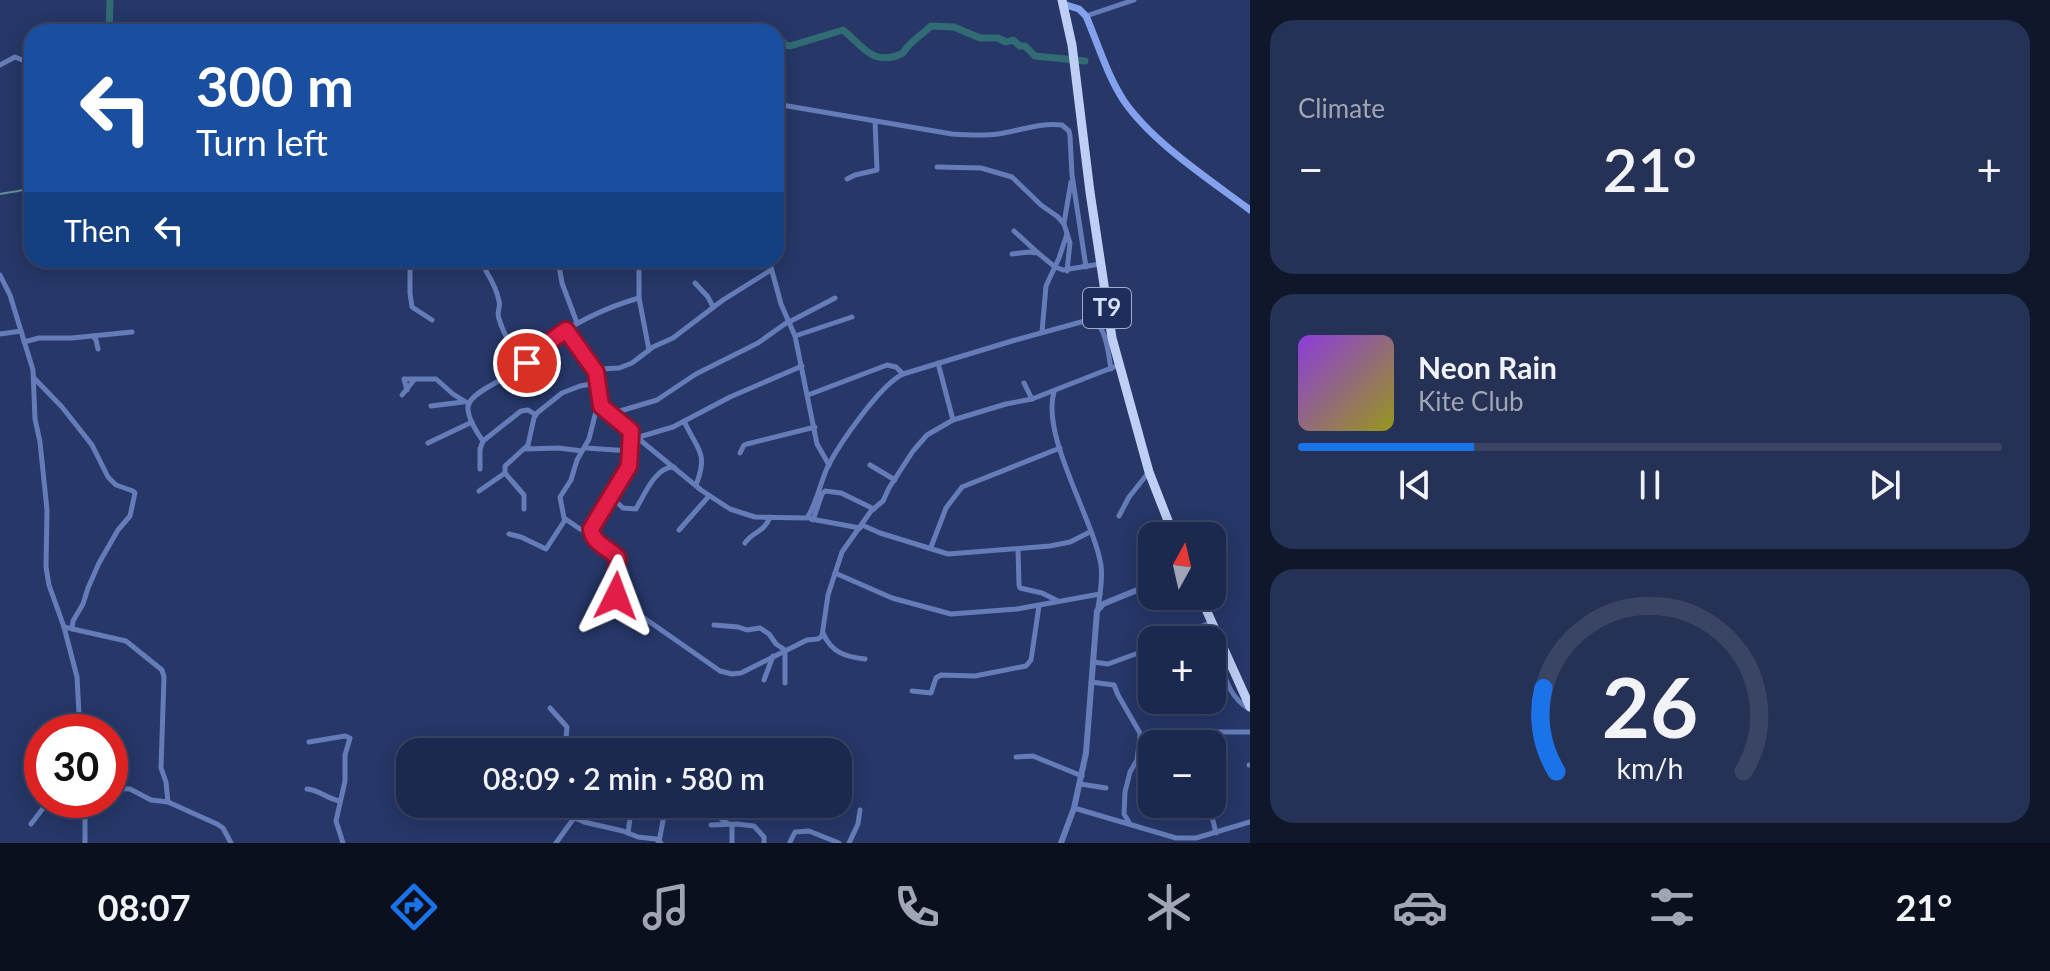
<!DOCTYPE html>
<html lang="en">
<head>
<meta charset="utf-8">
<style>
  body { margin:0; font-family:Lato,sans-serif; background:#253155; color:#f1f3f6; height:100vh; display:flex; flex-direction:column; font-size:30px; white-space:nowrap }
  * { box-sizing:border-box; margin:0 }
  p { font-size:26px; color:#a0a6b6 }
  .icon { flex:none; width:44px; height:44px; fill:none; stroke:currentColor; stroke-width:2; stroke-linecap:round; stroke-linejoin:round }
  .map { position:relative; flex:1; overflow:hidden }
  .side { display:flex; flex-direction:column; gap:20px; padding:20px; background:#0f172b; width:800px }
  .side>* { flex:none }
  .hud { position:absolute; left:24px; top:24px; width:760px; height:244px; border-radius:24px; box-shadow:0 4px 20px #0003,0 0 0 2px #3a4566; background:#1a4fa0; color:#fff; overflow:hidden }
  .needle { width:52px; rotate:8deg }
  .fabs { position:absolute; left:1138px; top:522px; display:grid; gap:16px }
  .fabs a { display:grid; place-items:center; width:88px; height:88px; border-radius:16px; background:#1c294e; box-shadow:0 4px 20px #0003,0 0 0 2px #3a4566; font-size:40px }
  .speed { position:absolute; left:24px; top:714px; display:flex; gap:16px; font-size:40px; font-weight:700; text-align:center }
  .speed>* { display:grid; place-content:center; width:104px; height:104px; border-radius:50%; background:#1c294e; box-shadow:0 4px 20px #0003,0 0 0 2px #3a4566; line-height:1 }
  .speed .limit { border:12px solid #d22; background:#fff; color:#111 }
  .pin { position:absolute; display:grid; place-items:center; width:68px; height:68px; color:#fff; margin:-34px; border:4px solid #fff; border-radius:50%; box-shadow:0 2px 8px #0007 }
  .me { position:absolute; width:88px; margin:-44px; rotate:3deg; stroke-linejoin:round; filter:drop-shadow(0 0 6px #0008) }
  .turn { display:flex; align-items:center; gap:28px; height:168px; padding:0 40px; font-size:36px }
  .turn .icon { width:104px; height:104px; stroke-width:2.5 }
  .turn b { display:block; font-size:56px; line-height:68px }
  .then { display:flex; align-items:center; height:76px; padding:0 40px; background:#0003; gap:16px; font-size:30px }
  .big { font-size:60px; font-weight:600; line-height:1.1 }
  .side .card { flex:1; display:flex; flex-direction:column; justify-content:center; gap:12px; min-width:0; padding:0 28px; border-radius:24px; background:#253155 }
  .side .dial { align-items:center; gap:0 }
  .dial svg { height:208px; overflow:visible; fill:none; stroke:#3a4566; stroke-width:7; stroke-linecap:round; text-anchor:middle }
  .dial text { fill:#f1f3f6; stroke:none }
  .song { display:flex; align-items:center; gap:24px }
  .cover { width:96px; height:96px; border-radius:12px; background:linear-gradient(135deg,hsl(270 70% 55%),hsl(60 70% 35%)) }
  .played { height:8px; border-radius:4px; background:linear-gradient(90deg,#1a73e8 25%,#3a4566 25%) }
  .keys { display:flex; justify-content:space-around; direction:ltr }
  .heat { display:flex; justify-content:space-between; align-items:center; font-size:44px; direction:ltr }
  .trip { position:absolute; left:396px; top:738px; width:456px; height:80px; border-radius:24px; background:#1c294e; box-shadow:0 4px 20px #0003,0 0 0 2px #3a4566; font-weight:600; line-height:80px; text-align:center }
  .tab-bar { display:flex; height:128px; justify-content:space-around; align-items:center; background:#0b101f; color:#a0a6b6 }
  .tab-bar .icon { width:56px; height:56px }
  .tab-bar .active { color:#1a73e8 }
  .tab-bar b { font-size:36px; color:#f1f3f6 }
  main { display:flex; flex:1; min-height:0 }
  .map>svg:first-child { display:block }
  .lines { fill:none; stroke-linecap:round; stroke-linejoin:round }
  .stream { stroke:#638e9b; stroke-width:2 }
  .river { stroke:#316b73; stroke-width:7 }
  .minor { stroke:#657cb8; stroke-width:5 }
  .tertiary { stroke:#657cb8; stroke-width:6 }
  .secondary { stroke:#84a1ee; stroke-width:7 }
  .trunk { stroke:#becef5; stroke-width:9 }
  .route-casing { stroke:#92132f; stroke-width:20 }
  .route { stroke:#e11d48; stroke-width:14 }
  .labels { text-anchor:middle; stroke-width:8; stroke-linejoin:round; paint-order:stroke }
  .shield { fill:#1d2d5c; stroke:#9fabca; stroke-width:2 }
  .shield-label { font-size:24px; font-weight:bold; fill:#d7e1f9 }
</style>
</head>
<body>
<main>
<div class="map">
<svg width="1250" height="843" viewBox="0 0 1250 843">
  <rect width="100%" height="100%" fill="#263768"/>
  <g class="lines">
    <!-- stream -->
    <path class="stream" d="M0,194C11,192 21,191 32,188"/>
    <!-- river -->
    <g class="river">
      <path d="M109,32L110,0"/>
      <path d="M776,33L785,45L790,46L843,30C862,45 873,68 903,53C909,42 922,35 931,26L954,27L980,38H998L1006,42L1013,40L1020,46H1025L1035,56L1085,61"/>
    </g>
    <!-- minor -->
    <g class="minor">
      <path d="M1086,16L1134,0"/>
      <path d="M75,32L79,28"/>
      <path d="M0,65L15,57L32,64"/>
      <path d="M776,104L952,134C967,135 983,136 998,134C1018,131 1041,122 1062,125L1069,131L1070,136L1072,175L1086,267"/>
      <path d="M937,167L981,168L1012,177L1041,205L1058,217L1064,224L1070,243L1067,271"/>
      <path d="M847,179L855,175L877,170L875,121"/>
      <path d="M1064,223L1071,182"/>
      <path d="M1014,231L1037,252"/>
      <path d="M1012,254L1029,252L1038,253L1055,267L1063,270L1100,264"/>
      <path d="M410,260V293L412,307L432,320"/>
      <path d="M483,260L484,265L504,260"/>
      <path d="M558,260L562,283L577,323"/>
      <path d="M639,260V298L649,350"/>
      <path d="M769,260L781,304L795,336L817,444L829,465"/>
      <path d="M486,271C491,279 497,291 499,301C501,308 496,312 499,319C504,335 514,353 527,363"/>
      <path d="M0,275L10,295L33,370L35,419L40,442L47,510L46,567L49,585L64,627L77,677L80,732"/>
      <path d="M695,283L708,297L713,307"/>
      <path d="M789,322L835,298"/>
      <path d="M566,330L596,372L601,406L606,412L701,490L730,509L755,517L807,518C817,503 820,483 828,466C840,443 880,385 903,374"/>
      <path d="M1042,332L1046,286L1059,258L1067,234"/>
      <path d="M0,334L21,331"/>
      <path d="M93,336L96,340L98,349"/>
      <path d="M795,336L852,317"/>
      <path d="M24,342L39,338H72L132,332"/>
      <path d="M938,363L953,420"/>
      <path d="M596,372L600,369L619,368L632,363L653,347L673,338L723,300L771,270"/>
      <path d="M34,378L62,407L92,445L108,477L116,485L133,491L135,493L130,516L118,530L99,563L88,588L83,604L73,621L72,629"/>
      <path d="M1024,383L1032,399"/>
      <path d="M407,390L404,379H436L453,394L469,404"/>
      <path d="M1054,392C1041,436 1093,518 1101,565C1103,579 1100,594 1098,608"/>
      <path d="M402,395L414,380"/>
      <path d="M808,395L887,365L896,367L903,374L1012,341L1092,319C1107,328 1108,353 1111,369"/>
      <path d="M431,406L463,402"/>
      <path d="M610,414L657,400L696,374L758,343L789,321"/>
      <path d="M684,421C697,450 709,452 696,485"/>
      <path d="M631,431L629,466L591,529C593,544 608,547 618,558L614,586L617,599L720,671L732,674L741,673L807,640L818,639L822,636L828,595L842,552L871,511L883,501L889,488L913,451L927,435L953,420L1006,404L1032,399L1119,365"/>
      <path d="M639,437L673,427L730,397L802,366"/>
      <path d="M483,441L521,411L528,410L536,415"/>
      <path d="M428,443L472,422"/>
      <path d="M586,448L630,451"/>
      <path d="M525,449L559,448L582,451"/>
      <path d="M740,453L744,445L747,444L815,427"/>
      <path d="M870,465L895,480"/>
      <path d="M480,469V449L483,441C477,433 467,417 468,406C470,393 507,377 518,371C527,365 531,355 539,348C569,326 603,308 639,298"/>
      <path d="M479,491L505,473"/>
      <path d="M610,496L623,508L636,509C644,495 656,466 674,467"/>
      <path d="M524,509V495L505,473V466L528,445L534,418L537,413L562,393L580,386L597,383"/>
      <path d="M1119,516L1129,497L1149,472"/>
      <path d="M811,519L860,528"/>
      <path d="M813,520L822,494L825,491L841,493L874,509"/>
      <path d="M862,525L880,533L948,554L1050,546L1070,542L1090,532"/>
      <path d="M679,530L709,496"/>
      <path d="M509,534L521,537L546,549L565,520"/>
      <path d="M591,534L580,529L564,518L560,497L571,480L577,460L589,439L596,411L601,406"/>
      <path d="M745,543C753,531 764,533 770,517"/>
      <path d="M931,547L946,508L962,487L1060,448"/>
      <path d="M1018,549L1019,585L1020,588L1042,593L1058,601"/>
      <path d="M835,573L892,598L951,614L1017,609L1100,594"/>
      <path d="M714,625L738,627L747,630L760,628L769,634L776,644L785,650V683"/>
      <path d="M1203,626L1210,640"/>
      <path d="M64,627L126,641L162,670L164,677L161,768L166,782L168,802"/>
      <path d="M823,633C831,652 845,657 865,659"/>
      <path d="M1171,640L1212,622"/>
      <path d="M1212,644C1223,666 1226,696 1248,708"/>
      <path d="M1093,662L1108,664L1152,648"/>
      <path d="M764,680L773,656"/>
      <path d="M1091,682L1114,685L1118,695L1152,754"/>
      <path d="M1212,688L1226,681"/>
      <path d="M912,691L931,693L936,678L941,675L975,676L1026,666L1031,660L1039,606"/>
      <path d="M550,708L567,727L566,738L562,752"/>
      <path d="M309,742L345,736L350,738L345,755V781L336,821L343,843"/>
      <path d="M1209,744V736L1217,732H1250"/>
      <path d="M1016,757L1033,756L1082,776"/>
      <path d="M1249,765H1250"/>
      <path d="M1080,784L1106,788"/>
      <path d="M110,788L130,789L151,800L168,802L217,824L223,828L231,843"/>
      <path d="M307,789C320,790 327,799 340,801"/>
      <path d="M572,804L578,819L584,822L623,831L638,837L656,839L661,843"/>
      <path d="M724,804L720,816L721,819L732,826V843"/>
      <path d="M1209,804L1216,833"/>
      <path d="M515,805L552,808L577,819"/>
      <path d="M1074,808L1176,838H1196L1250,822"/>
      <path d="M31,824L44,807L56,800"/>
      <path d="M1130,824L1124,814L1125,792L1130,772L1137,760L1140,735"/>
      <path d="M711,825L737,824L754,826L764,837V843"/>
      <path d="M628,833L632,804"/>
      <path d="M659,842L665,810L671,804"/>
      <path d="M790,842L795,832L809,831L839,843"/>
      <path d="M85,843V800"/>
      <path d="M556,843L574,818"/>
      <path d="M849,843L858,824L860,810"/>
    </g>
    <!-- tertiary -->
    <path class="tertiary" d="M1061,843L1074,808L1086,753L1097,611L1103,604L1152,584"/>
    <!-- secondary -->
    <path class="secondary" d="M1063,4L1079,9L1086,16C1098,44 1107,75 1124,101C1153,143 1209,179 1250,210"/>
    <!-- trunk -->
    <g class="trunk">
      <path d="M1062,0L1072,45L1090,192L1112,338L1149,472L1174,536"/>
      <path d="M1200,596L1250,707"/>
    </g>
  </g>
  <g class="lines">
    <defs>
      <path id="route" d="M527,363L535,352L566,330L596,372L601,406L631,431L629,466L591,529C593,544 608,547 618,558L614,586L616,596"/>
    </defs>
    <!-- route casing -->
    <use href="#route" class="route-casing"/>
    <!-- route -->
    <use href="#route" class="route"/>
  </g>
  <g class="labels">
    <!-- shield labels -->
    <rect class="shield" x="1083" y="288" width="48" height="40" rx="6"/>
    <g class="shield-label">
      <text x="1107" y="316">T9</text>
    </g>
  </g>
</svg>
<div class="fabs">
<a><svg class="needle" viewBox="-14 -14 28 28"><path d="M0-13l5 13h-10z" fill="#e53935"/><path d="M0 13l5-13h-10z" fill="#a0a6b6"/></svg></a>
<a>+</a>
<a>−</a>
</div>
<div class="speed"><div class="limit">30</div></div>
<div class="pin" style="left:527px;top:363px;background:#d93025"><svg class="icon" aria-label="arrive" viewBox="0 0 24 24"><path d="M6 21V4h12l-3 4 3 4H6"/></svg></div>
<svg class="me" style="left:616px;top:596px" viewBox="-20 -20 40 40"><path d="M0-17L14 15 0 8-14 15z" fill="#e11d48" stroke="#fff" stroke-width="4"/></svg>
<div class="trip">08:09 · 2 min · 580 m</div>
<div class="hud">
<div class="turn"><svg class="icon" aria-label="left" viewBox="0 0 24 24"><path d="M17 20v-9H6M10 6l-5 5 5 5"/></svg><div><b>300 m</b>Turn left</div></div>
<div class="then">Then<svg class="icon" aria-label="left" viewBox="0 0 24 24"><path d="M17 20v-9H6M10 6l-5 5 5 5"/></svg></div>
</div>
</div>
<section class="side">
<div class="card"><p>Climate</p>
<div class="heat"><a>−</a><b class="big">21°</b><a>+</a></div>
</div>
<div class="card">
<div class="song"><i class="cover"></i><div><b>Neon Rain</b><p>Kite Club</p></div></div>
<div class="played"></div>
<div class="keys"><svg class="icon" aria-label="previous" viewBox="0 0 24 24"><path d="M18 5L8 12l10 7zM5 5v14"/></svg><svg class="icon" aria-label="pause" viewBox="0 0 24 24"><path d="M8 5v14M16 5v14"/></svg><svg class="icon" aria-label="next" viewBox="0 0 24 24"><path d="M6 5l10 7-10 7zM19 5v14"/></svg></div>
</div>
<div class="card dial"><svg viewBox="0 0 100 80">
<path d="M14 69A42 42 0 1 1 86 69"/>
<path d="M14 69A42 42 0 0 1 9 37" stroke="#1a73e8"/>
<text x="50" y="56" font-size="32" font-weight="700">26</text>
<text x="50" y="72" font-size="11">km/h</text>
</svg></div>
</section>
</main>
<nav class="tab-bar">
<b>08:07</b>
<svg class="icon active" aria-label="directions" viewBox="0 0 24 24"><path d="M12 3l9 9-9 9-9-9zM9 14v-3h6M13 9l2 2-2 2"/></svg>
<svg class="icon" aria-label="music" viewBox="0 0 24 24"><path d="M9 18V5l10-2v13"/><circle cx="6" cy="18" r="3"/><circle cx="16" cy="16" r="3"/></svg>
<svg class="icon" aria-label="phone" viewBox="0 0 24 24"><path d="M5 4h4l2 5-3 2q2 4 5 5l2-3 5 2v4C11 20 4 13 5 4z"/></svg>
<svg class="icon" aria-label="climate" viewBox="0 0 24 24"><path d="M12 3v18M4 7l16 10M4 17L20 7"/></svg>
<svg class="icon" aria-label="car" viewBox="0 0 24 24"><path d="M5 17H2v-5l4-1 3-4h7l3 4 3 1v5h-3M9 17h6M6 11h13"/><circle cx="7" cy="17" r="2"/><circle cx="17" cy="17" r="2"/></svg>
<svg class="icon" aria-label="filters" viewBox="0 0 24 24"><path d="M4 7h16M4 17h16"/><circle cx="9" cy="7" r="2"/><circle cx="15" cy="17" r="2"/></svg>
<b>21°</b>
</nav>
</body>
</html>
